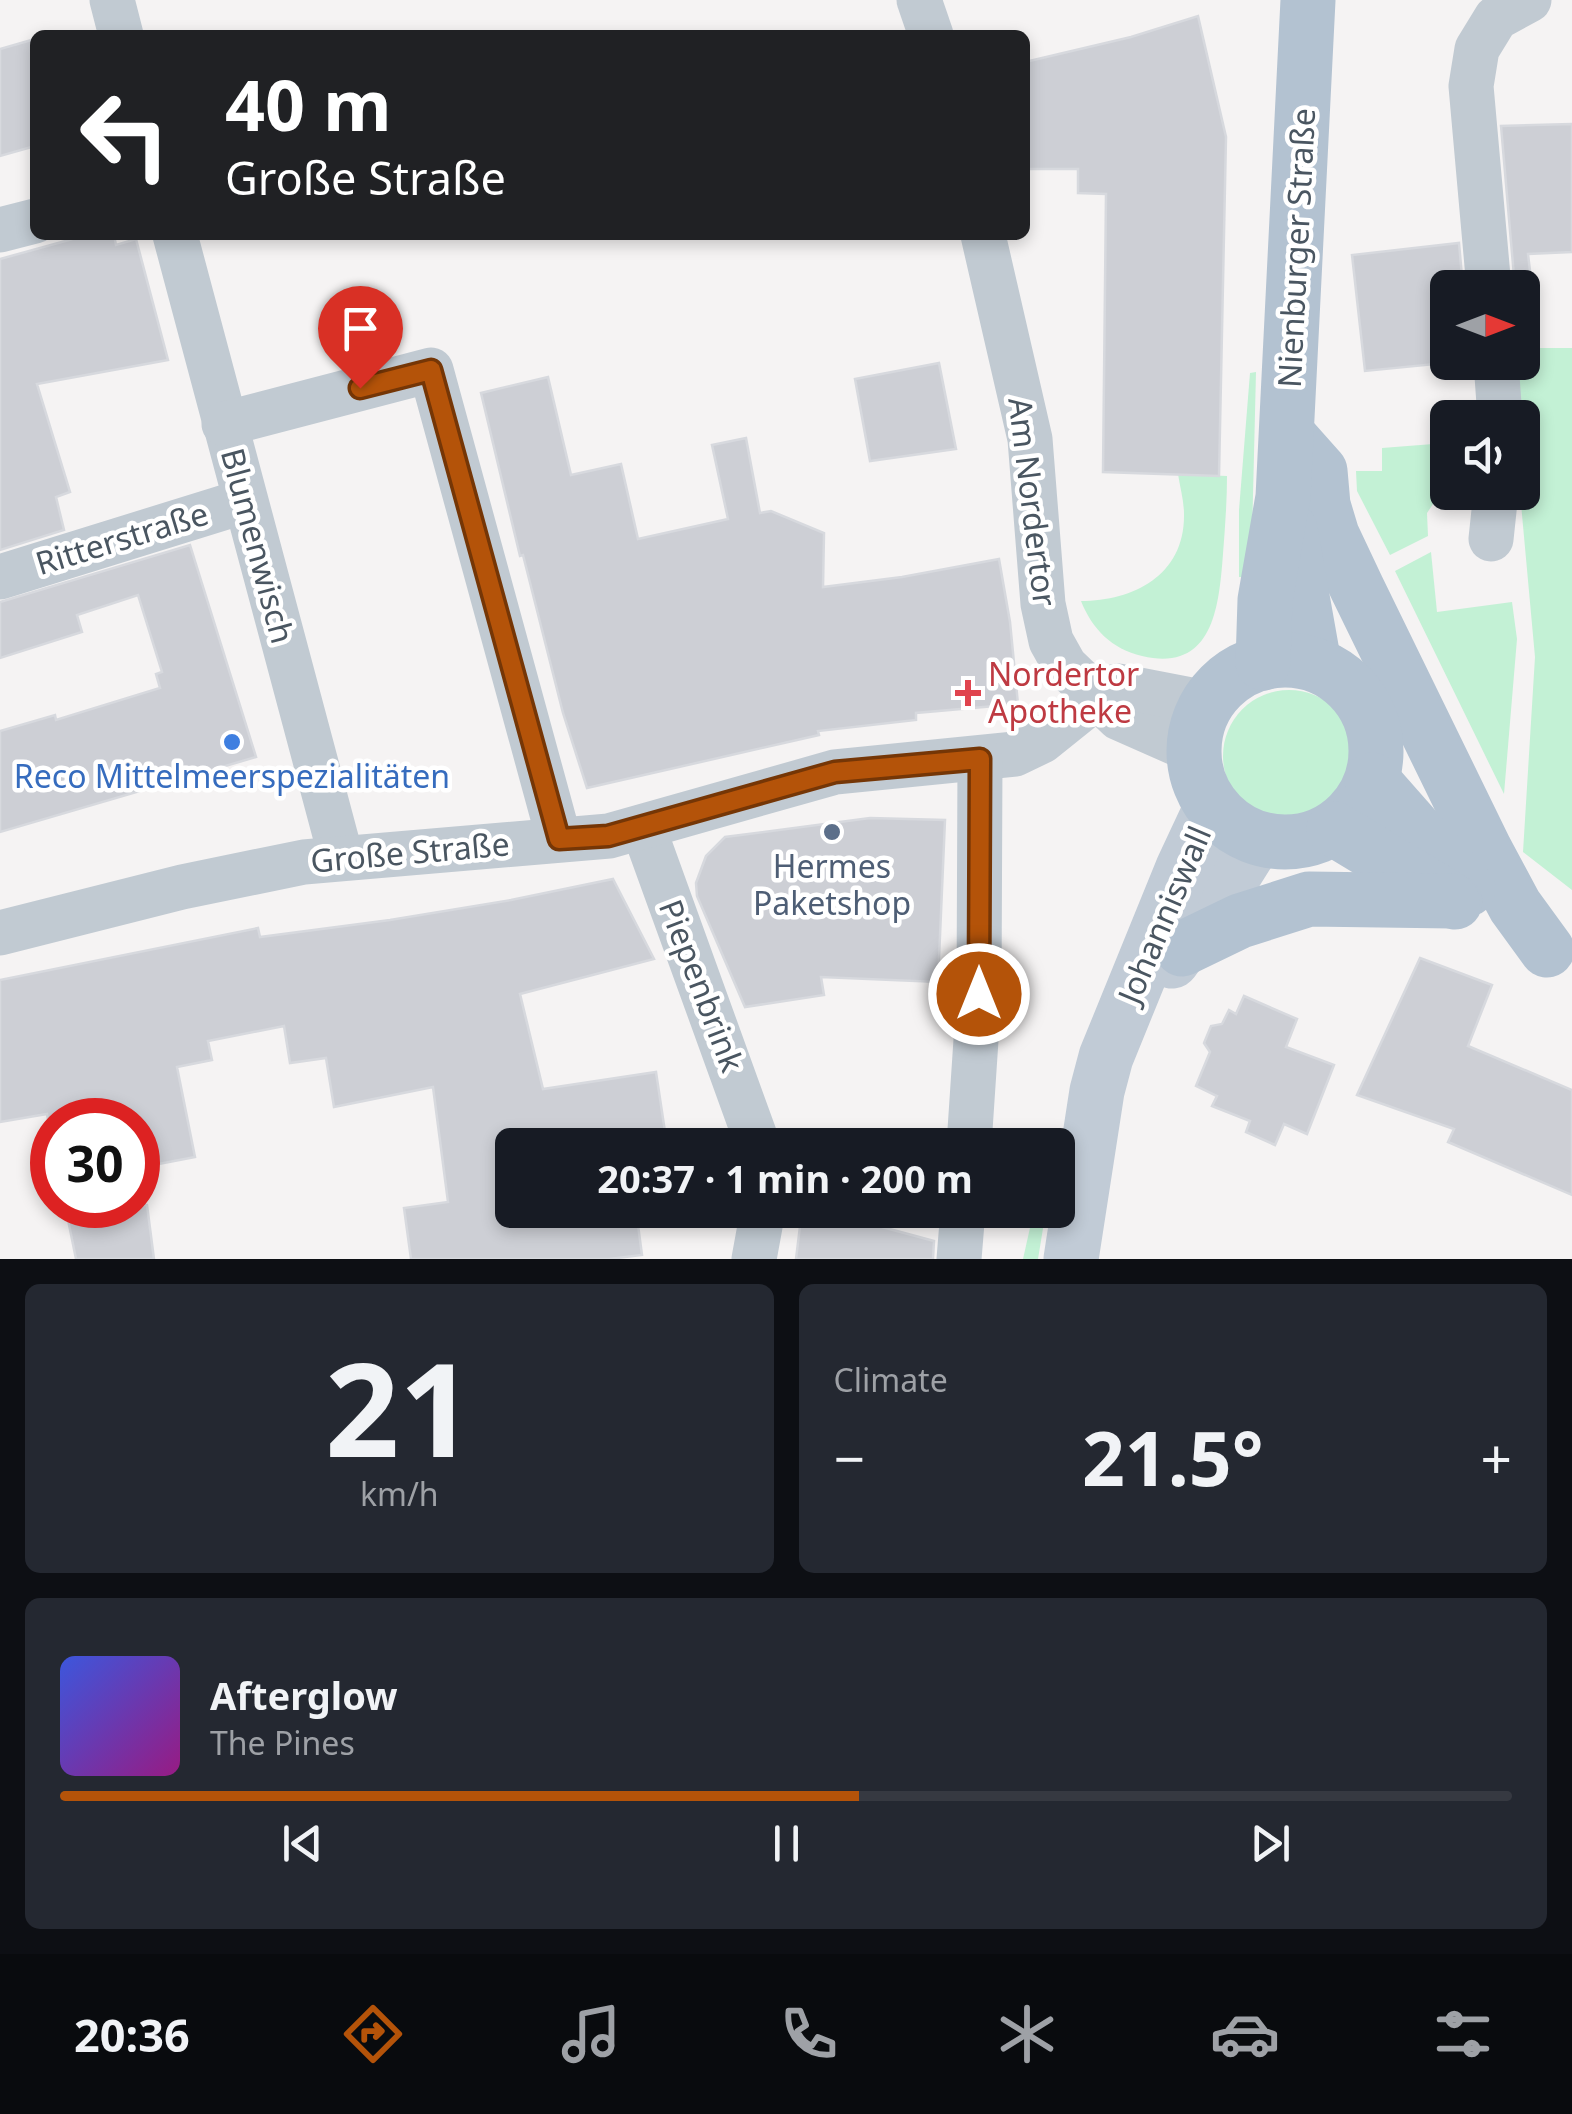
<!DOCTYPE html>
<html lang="en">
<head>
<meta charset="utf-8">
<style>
  body { margin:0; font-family:"Noto Sans",sans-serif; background:#242831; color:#f1f3f6; height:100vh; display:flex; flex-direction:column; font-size:38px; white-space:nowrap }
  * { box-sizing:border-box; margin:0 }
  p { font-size:32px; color:#9ea1a6 }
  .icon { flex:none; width:55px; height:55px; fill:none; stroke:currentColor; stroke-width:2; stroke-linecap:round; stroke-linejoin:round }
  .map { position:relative; height:1259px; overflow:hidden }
  .side { display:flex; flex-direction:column; gap:25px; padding:25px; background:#0d0f14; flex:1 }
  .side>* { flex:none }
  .top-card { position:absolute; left:30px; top:30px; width:1000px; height:210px; border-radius:15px; box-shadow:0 5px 15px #0003; background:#202124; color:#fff; overflow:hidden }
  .needle { width:65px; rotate:90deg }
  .tools { position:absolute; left:1430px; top:270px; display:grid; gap:20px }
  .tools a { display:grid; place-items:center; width:110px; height:110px; border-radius:15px; background:#171b24; box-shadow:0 5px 15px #0003; font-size:50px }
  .speed { position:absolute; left:30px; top:1098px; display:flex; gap:20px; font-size:50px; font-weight:700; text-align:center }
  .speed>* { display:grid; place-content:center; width:130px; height:130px; border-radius:50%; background:#171b24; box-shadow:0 5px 15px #0003; line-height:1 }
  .speed .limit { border:15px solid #d22; background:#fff; color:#111 }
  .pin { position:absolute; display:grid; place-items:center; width:85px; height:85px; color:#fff; margin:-102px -42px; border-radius:50% 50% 50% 0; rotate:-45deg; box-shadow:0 0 10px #0007 }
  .pin .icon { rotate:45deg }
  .me { position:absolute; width:110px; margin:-55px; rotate:0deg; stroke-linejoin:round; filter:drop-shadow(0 0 8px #0008) }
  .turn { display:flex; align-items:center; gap:35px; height:210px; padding:0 30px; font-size:45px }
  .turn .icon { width:130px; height:130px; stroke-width:2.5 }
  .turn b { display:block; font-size:70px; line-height:85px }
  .big { font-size:75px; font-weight:700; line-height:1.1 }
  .side .card { flex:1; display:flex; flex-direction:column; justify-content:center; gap:15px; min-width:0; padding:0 35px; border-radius:15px; background:#242831 }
  .side .dial { align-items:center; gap:0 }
  .dial b { font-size:130px; line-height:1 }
  .song { display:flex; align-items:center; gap:30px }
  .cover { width:120px; height:120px; border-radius:15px; background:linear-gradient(135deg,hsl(230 70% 55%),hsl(310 70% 35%)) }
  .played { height:10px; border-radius:5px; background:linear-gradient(90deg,#b45309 55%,#363941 55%) }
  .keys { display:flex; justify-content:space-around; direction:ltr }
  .heat { display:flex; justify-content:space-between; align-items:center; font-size:55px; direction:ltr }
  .side .tiles { flex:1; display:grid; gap:25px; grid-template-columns:1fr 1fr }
  .card:last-child { grid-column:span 2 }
  .trip { position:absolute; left:495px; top:1128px; width:580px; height:100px; border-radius:15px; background:#171b24; box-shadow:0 5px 15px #0003; font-weight:700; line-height:100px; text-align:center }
  .tabs { display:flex; height:160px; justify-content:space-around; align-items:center; background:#090b0e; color:#9ea1a6 }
  .tabs .icon { width:70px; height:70px }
  .tabs .active { color:#b45309 }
  .tabs b { font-size:45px; color:#f1f3f6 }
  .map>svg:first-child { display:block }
  .green { fill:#c3f1d5 }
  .building { fill:#cdcfd5; stroke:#d7d9de; stroke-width:2.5 }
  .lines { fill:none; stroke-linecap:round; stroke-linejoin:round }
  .street { stroke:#c1cad2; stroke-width:45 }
  .secondary { stroke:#c1cbd6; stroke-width:55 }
  .primary { stroke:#b3c2d1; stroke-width:55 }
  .route-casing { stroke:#753606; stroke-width:25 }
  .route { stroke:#b45309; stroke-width:18 }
  .health-dot { fill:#e0444e; stroke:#fff; stroke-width:4 }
  .shop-dot { fill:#3f7fe0; stroke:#fff; stroke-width:4 }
  .service-dot { fill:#5c6f8a; stroke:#fff; stroke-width:4 }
  .labels { text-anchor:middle; stroke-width:9; stroke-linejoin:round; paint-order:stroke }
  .street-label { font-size:32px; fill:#4a5661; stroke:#fff }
  .health-label { font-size:32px; fill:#be3a42; stroke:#fff; text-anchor:start }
  .shop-label { font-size:32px; fill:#366cbe; stroke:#fff }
  .service-label { font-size:32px; fill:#4e5e75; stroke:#fff }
</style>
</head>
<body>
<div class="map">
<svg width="1572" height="1259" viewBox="0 0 1572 1259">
  <rect width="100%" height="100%" fill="#f5f3f3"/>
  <!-- green -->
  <g class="green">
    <path d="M1523,348H1572V890L1523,852L1535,657L1520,493L1522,492V418L1513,417L1507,363L1522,362Z"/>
    <path d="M1256,372L1251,578L1239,577V510L1250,373Z"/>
    <path d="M1446,443L1447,483L1427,513L1428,536L1390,555L1357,491L1356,471H1382V448Z"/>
    <path d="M1178,474L1227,476C1227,502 1225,528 1223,554C1219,605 1214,673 1142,656C1112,649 1092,629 1081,601C1134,601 1185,575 1184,514C1184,501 1180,487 1178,474Z"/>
    <path d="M1431,552L1437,612L1512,602L1517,639L1504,794L1395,571Z"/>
    <circle cx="1289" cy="756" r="66"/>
    <path d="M1034,1210H1046L1038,1259H1023Z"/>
  </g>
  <!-- building -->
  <g class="building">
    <path d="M1198,16L1226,137L1219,476L1103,472L1106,194L1078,193V169H1025V62L1131,37Z"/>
    <path d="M35,39V146L0,156V49Z"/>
    <path d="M1572,124V252L1528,254L1532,288H1515L1501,126Z"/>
    <path d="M87,235H114L116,245L136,239L168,360L37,384L70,492L56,497L64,530L0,550V259Z"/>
    <path d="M1459,243L1463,288H1438L1446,363L1365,371L1352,255Z"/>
    <path d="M939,363L956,449L870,461L855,379Z"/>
    <path d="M548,377L571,475L621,464L638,539L728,519L712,445L746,438L760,513L771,511L824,533L823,587L902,577L999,559L1010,622L1018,704L916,713V720L818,731L819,735L587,788L563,713L523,555L520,556L481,393Z"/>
    <path d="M190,545L256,757L0,832V731L55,715L56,720L160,688L156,674L162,672L138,595L77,615L82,632L0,658V602Z"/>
    <path d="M870,818L945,820L938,982L821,977L824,995L745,1007L697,896L696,883L706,856L725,837Z"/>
    <path d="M613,879L654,959L520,994L543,1089L656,1072L667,1145H512V1210H636L642,1255L609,1259H411L404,1208L448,1202L433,1087L334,1107L326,1058L290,1063L284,1026L208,1041L212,1060L177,1067L195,1157L138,1168V1120H48L47,1114L0,1122V980L258,928L260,937L390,920L511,900Z"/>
    <path d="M1420,958L1492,985L1468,1046L1572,1090V1195L1448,1142L1454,1129L1357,1095Z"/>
    <path d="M1244,996L1297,1019L1286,1047L1334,1065L1307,1134L1284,1124L1275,1145L1246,1132L1250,1121L1212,1106L1217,1096L1196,1086L1210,1052L1204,1043L1211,1026L1222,1024L1229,1010L1236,1014Z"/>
    <path d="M65,1205H147L154,1259H76Z"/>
    <path d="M802,1210H862L860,1221L934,1241L933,1259H796Z"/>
  </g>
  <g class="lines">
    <!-- street -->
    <g class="street">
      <path d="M112,0L121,35"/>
      <path d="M919,0L931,35"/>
      <path d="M0,230L35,221"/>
      <path d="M175,235L341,857"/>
      <path d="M983,235L1030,439L1043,604L1051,641L1065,666L1119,718L1194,751"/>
      <path d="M1489,288L1471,86L1477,49L1496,18L1529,0"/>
      <path d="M1496,362L1500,418"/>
      <path d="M224,424L431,370L559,839"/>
      <path d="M1491,539L1496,492"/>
      <path d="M0,577L245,501"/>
      <path d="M643,827L758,1145"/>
      <path d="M0,933L182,887L304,862L609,836L835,772L1015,754L1042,741L1108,688L1119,686L1207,703"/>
      <path d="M969,1145L979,995L980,759"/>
      <path d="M754,1259L763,1210"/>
      <path d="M959,1259L963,1210"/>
    </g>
    <!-- secondary -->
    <g class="secondary">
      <path d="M1172,961L1222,894L1257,838"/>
      <path d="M1071,1259L1097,1091L1106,1057L1183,868L1212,806"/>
    </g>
    <!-- primary -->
    <g class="primary">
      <path d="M1288,435L1320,471L1323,505L1332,535L1357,588L1485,850L1515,906L1547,950"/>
      <path d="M1290,529L1314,664"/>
      <circle cx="1285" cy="751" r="91"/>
      <path d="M1263,663L1265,600L1283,497L1308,0"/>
      <path d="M1372,780L1468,889"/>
      <path d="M1334,829L1455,902"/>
      <path d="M1182,949L1240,921L1309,899L1452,901"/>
    </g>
  </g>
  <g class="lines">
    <defs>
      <path id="route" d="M360,388L431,370L559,839L608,836L835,772L980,759L979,994"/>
    </defs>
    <!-- route casing -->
    <use href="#route" class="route-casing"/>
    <!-- route -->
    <use href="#route" class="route"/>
  </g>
  <!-- markers -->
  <path class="health-dot" d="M963 678h10v10h10v10h-10v10h-10v-10h-10v-10h10z"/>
  <circle class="shop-dot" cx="232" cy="742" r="10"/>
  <circle class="service-dot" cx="832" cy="832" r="10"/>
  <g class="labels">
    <!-- street labels -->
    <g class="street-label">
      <text transform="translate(1297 248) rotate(-87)" y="11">Nienburger Straße</text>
      <text transform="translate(1032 502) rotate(83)" y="11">Am Nordertor</text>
      <text transform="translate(122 539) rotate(-17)" y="11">Ritterstraße</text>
      <text transform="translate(257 546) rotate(75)" y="11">Blumenwisch</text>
      <text transform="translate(410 853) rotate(-5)" y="11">Große Straße</text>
      <text transform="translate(1165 915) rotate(-67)" y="11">Johanniswall</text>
      <text transform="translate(701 986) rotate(69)" y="11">Piepenbrink</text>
    </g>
    <!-- health labels -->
    <g class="health-label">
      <text x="988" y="686">Nordertor<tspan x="988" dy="37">Apotheke</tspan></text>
    </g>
    <!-- shop labels -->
    <g class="shop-label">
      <text x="232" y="788">Reco Mittelmeerspezialitäten</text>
    </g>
    <!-- service labels -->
    <g class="service-label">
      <text x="832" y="878">Hermes<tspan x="832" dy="37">Paketshop</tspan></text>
    </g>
  </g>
</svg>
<div class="tools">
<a><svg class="needle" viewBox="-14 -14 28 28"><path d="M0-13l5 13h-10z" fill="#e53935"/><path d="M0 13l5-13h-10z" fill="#9ea1a6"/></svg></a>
<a><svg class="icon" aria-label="sound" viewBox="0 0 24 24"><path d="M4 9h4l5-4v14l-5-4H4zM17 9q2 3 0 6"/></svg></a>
</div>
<div class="speed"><div class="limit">30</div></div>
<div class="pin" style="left:360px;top:388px;background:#d93025"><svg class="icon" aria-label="arrive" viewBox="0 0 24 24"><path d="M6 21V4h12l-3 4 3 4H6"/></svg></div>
<svg class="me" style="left:979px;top:994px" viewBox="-20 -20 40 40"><circle r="17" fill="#b45309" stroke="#fff" stroke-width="3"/><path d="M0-11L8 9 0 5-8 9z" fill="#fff"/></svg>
<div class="trip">20:37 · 1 min · 200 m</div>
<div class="top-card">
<div class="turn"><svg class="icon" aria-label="left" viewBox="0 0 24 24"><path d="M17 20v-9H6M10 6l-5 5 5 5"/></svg><div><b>40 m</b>Große Straße</div></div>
</div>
</div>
<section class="side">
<div class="tiles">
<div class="card dial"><b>21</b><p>km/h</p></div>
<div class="card"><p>Climate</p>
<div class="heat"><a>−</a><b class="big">21.5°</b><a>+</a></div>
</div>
<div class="card">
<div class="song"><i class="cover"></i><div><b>Afterglow</b><p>The Pines</p></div></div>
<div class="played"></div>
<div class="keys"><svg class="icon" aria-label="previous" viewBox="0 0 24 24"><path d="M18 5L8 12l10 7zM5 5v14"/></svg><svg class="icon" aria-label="pause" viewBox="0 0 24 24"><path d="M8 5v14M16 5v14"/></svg><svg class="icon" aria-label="next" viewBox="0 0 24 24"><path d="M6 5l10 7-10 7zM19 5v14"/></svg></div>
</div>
</div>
</section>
<nav class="tabs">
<b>20:36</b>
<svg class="icon active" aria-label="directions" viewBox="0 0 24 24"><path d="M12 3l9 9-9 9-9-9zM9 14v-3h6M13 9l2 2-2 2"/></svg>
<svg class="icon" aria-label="music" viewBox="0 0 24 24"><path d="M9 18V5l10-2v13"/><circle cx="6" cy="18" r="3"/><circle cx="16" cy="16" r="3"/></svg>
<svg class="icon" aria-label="phone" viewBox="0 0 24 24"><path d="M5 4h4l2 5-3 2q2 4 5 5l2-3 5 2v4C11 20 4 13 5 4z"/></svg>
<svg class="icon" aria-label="climate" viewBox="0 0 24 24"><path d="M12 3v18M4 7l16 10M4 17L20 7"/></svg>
<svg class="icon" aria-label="car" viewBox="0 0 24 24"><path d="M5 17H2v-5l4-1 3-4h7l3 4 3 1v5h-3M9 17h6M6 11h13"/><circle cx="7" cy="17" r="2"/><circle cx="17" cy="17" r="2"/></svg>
<svg class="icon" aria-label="filters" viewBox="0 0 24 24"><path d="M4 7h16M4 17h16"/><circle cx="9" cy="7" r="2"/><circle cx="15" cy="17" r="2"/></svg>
</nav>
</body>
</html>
